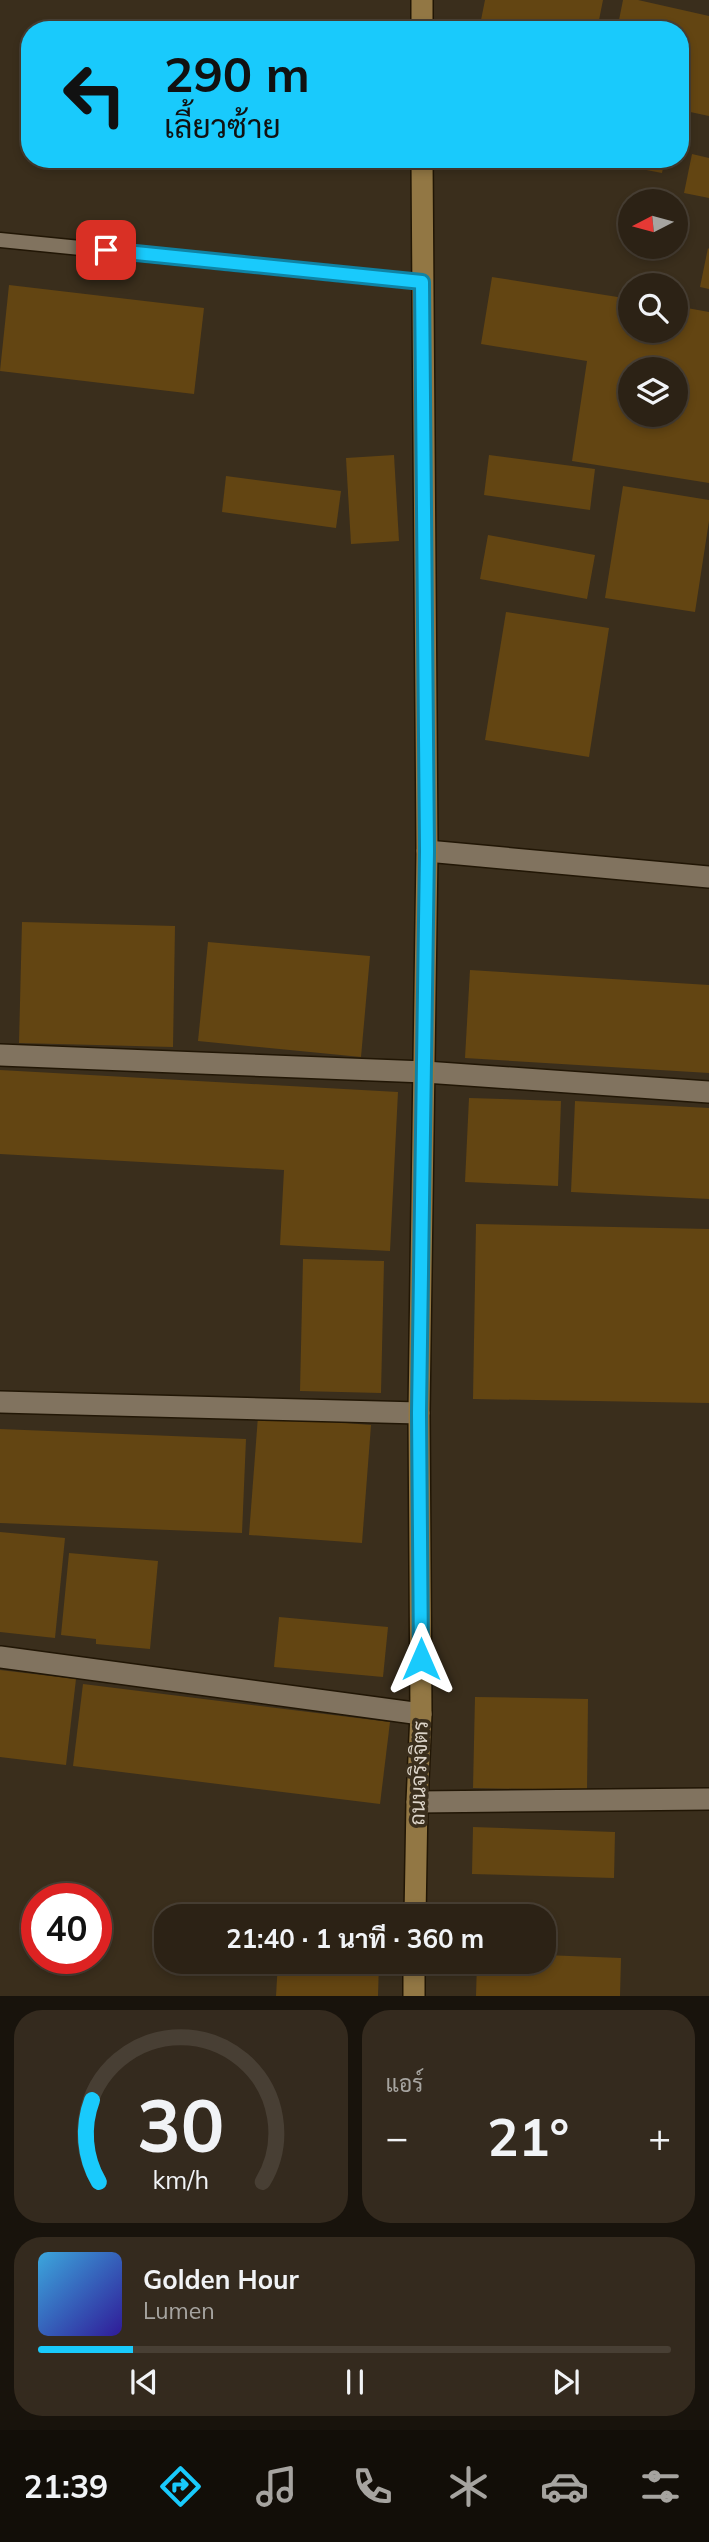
<!DOCTYPE html>
<html lang="th">
<head>
<meta charset="utf-8">
<style>
  body { margin:0; font-family:Mulish,Sarabun,sans-serif; background:#342a1e; color:#f1f3f6; height:100vh; display:flex; flex-direction:column; font-size:26px; white-space:nowrap }
  * { box-sizing:border-box; margin:0 }
  p { font-size:23px; color:#a6a4a0 }
  .icon { flex:none; width:38px; height:38px; fill:none; stroke:currentColor; stroke-width:2; stroke-linecap:round; stroke-linejoin:round }
  .map { position:relative; height:1996px; overflow:hidden }
  .details { display:flex; flex-direction:column; gap:14px; padding:14px; background:#18130c; flex:1 }
  .details>* { flex:none }
  .guide { position:absolute; left:21px; top:21px; width:668px; height:147px; border-radius:28px; box-shadow:0 4px 10px #0003,0 0 0 2px #483f34; background:#19cafc; color:#111; overflow:hidden }
  .needle { width:46px; rotate:264deg }
  .controls { position:absolute; left:618px; top:189px; display:grid; gap:14px }
  .controls a { display:grid; place-items:center; width:70px; height:70px; border-radius:50%; background:#2c2215; box-shadow:0 4px 10px #0003,0 0 0 2px #483f34; font-size:35px }
  .speed { position:absolute; left:21px; top:1883px; display:flex; gap:14px; font-size:35px; font-weight:700; text-align:center }
  .speed>* { display:grid; place-content:center; width:91px; height:91px; border-radius:50%; background:#2c2215; box-shadow:0 4px 10px #0003,0 0 0 2px #483f34; line-height:1 }
  .speed .limit { border:10px solid #d22; background:#fff; color:#111 }
  .pin { position:absolute; display:grid; place-items:center; width:60px; height:60px; color:#fff; margin:-30px; border-radius:14px; box-shadow:0 4px 10px #0006 }
  .me { position:absolute; width:77px; margin:-38px; rotate:0deg; stroke-linejoin:round; filter:drop-shadow(0 0 5px #0008) }
  .turn { display:flex; align-items:center; gap:24px; height:147px; padding:0 28px; font-size:32px }
  .turn .icon { width:91px; height:91px; stroke-width:2.5 }
  .turn b { display:block; font-size:49px; line-height:60px }
  .big { font-size:52px; font-weight:700; line-height:1.1 }
  .details .tile { flex:1; display:flex; flex-direction:column; justify-content:center; gap:10px; min-width:0; padding:0 24px; border-radius:28px; background:#342a1e }
  .details .dial { align-items:center; gap:0 }
  .dial svg { height:182px; overflow:visible; fill:none; stroke:#483f34; stroke-width:7; stroke-linecap:round; text-anchor:middle }
  .dial text { fill:#f1f3f6; stroke:none }
  .song { display:flex; align-items:center; gap:21px }
  .cover { width:84px; height:84px; border-radius:10px; background:linear-gradient(135deg,hsl(200 70% 55%),hsl(250 70% 35%)) }
  .played { height:7px; border-radius:4px; background:linear-gradient(90deg,#19cafc 15%,#483f34 15%) }
  .keys { display:flex; justify-content:space-around; direction:ltr }
  .heat { display:flex; justify-content:space-between; align-items:center; font-size:38px; direction:ltr }
  .details .tiles { flex:1; display:grid; gap:14px; grid-template-columns:1fr 1fr }
  .tile:last-child { grid-column:span 2 }
  .trip { position:absolute; left:154px; top:1904px; width:402px; height:70px; border-radius:28px; background:#2c2215; box-shadow:0 4px 10px #0003,0 0 0 2px #483f34; font-weight:700; line-height:70px; text-align:center }
  .tabs { display:flex; height:112px; justify-content:space-around; align-items:center; background:#120e08; color:#a6a4a0 }
  .tabs .icon { width:49px; height:49px }
  .tabs .active { color:#19cafc }
  .tabs b { font-size:32px; color:#f1f3f6 }
  .map>svg:first-child { display:block }
  .building { fill:#634512; fill-rule:evenodd }
  .lines { fill:none; stroke-linecap:round; stroke-linejoin:round }
  .lane-casing { stroke:#211605; stroke-width:17 }
  .street-casing { stroke:#211605; stroke-width:24 }
  .secondary-casing { stroke:#211605; stroke-width:24 }
  .lane { stroke:#81735f; stroke-width:14 }
  .street { stroke:#81735f; stroke-width:21 }
  .secondary { stroke:#927744; stroke-width:21 }
  .route-casing { stroke:#1083a4; stroke-width:18 }
  .route { stroke:#19cafc; stroke-width:12 }
  .labels { text-anchor:middle; stroke-width:7; stroke-linejoin:round; paint-order:stroke }
  .street-label { font-size:21px; fill:#ddd5ca; stroke:#3a2e1c }
</style>
</head>
<body>
<div class="map">
<svg width="709" height="1996" viewBox="0 0 709 1996">
  <rect width="100%" height="100%" fill="#3a2e1c"/>
  <!-- building -->
  <g class="building">
    <path d="M485,0H603L597,30H479Z"/>
    <path d="M623,0H638L709,16V116L681,110V30H617Z"/>
    <path d="M692,154L709,158V198L684,193Z"/>
    <path d="M606,159H665L662,173L605,162Z"/>
    <path d="M708,248L709,249V289L700,287Z"/>
    <path d="M492,277L630,299V331H676V306L709,312V483L572,461L587,361L481,344ZM630,369H676V415H630Z"/>
    <path d="M9,285L204,308L194,394L0,371Z"/>
    <path d="M394,455L399,541L351,544L346,458Z"/>
    <path d="M489,455L595,469L590,510L484,495Z"/>
    <path d="M226,476L341,491L336,528L222,512Z"/>
    <path d="M623,486L709,500V521L695,612L605,598Z"/>
    <path d="M488,535L595,555L587,599L480,579Z"/>
    <path d="M506,612L609,628L589,757L485,740Z"/>
    <path d="M22,922L175,926L173,1047L19,1043Z"/>
    <path d="M208,942L370,956L361,1057L198,1041Z"/>
    <path d="M470,970L709,985V1073L465,1058Z"/>
    <path d="M0,1070L398,1092L390,1251L280,1245L284,1170L0,1154Z"/>
    <path d="M469,1098L561,1101L558,1186L465,1182Z"/>
    <path d="M575,1101L709,1108V1199L571,1192Z"/>
    <path d="M476,1224L709,1229V1403L473,1399Z"/>
    <path d="M303,1259L384,1261L381,1393L300,1391Z"/>
    <path d="M258,1416L371,1425L362,1543L249,1535Z"/>
    <path d="M0,1429L246,1439L242,1533L0,1523Z"/>
    <path d="M0,1532L65,1538L55,1638L0,1632Z"/>
    <path d="M69,1553L158,1561L150,1649L96,1644V1639L61,1635Z"/>
    <path d="M279,1617L388,1627L383,1677L274,1667Z"/>
    <path d="M0,1670L76,1679L66,1765L0,1757Z"/>
    <path d="M83,1684L390,1722L380,1804L73,1766Z"/>
    <path d="M475,1697L588,1699L587,1790L473,1788Z"/>
    <path d="M473,1827L615,1832L614,1878L472,1874Z"/>
    <path d="M280,1908L381,1913V1916H279Z"/>
    <path d="M544,1955L621,1958L620,1996H476L477,1962H544Z"/>
    <path d="M278,1962H379L378,1996H276Z"/>
  </g>
  <g class="lines">
    <defs>
      <path id="lane" d="M0,240L422,282"/>
      <g id="street">
        <path d="M427,851L709,877"/>
        <path d="M0,1055L425,1072L709,1092"/>
        <path d="M0,1402L419,1413"/>
        <path d="M0,1657L421,1714"/>
        <path d="M417,1802L709,1799"/>
      </g>
      <g id="secondary">
        <path d="M422,0V30"/>
        <path d="M415,1916L417,1802L421,1714L419,1413L427,851L422,159"/>
        <path d="M414,1996V1962"/>
      </g>
    </defs>
    <!-- lane casing -->
    <use href="#lane" class="lane-casing"/>
    <!-- street casing -->
    <use href="#street" class="street-casing"/>
    <!-- secondary casing -->
    <use href="#secondary" class="secondary-casing"/>
    <!-- lane -->
    <use href="#lane" class="lane"/>
    <!-- street -->
    <use href="#street" class="street"/>
    <!-- secondary -->
    <use href="#secondary" class="secondary"/>
  </g>
  <g class="lines">
    <defs>
      <path id="route" d="M106,250L422,282L427,851L419,1413L421,1659"/>
    </defs>
    <!-- route casing -->
    <use href="#route" class="route-casing"/>
    <!-- route -->
    <use href="#route" class="route"/>
  </g>
  <g class="labels">
    <!-- street labels -->
    <g class="street-label">
      <text transform="translate(419 1773) rotate(-88)" y="7">ถนนจริงจิตร</text>
    </g>
  </g>
</svg>
<div class="controls">
<a><svg class="needle" viewBox="-14 -14 28 28"><path d="M0-13l5 13h-10z" fill="#e53935"/><path d="M0 13l5-13h-10z" fill="#a6a4a0"/></svg></a>
<a><svg class="icon" aria-label="search" viewBox="0 0 24 24"><circle cx="10" cy="10" r="6"/><path d="M15 15l6 6"/></svg></a>
<a><svg class="icon" aria-label="layers" viewBox="0 0 24 24"><path d="M12 4l9 5-9 5-9-5zM3 14l9 5 9-5"/></svg></a>
</div>
<div class="speed"><div class="limit">40</div></div>
<div class="pin" style="left:106px;top:250px;background:#d93025"><svg class="icon" aria-label="arrive" viewBox="0 0 24 24"><path d="M6 21V4h12l-3 4 3 4H6"/></svg></div>
<svg class="me" style="left:421px;top:1659px" viewBox="-20 -20 40 40"><path d="M0-17L14 15 0 8-14 15z" fill="#19cafc" stroke="#fff" stroke-width="4"/></svg>
<div class="trip">21:40 · 1 นาที · 360 m</div>
<div class="guide">
<div class="turn"><svg class="icon" aria-label="left" viewBox="0 0 24 24"><path d="M17 20v-9H6M10 6l-5 5 5 5"/></svg><div><b>290 m</b>เลี้ยวซ้าย</div></div>
</div>
</div>
<section class="details">
<div class="tiles">
<div class="tile dial"><svg viewBox="0 0 100 80">
<path d="M14 69A42 42 0 1 1 86 69"/>
<path d="M14 69A42 42 0 0 1 11 33" stroke="#19cafc"/>
<text x="50" y="56" font-size="32" font-weight="700">30</text>
<text x="50" y="72" font-size="11">km/h</text>
</svg></div>
<div class="tile"><p>แอร์</p>
<div class="heat"><a>−</a><b class="big">21°</b><a>+</a></div>
</div>
<div class="tile">
<div class="song"><i class="cover"></i><div><b>Golden Hour</b><p>Lumen</p></div></div>
<div class="played"></div>
<div class="keys"><svg class="icon" aria-label="previous" viewBox="0 0 24 24"><path d="M18 5L8 12l10 7zM5 5v14"/></svg><svg class="icon" aria-label="pause" viewBox="0 0 24 24"><path d="M8 5v14M16 5v14"/></svg><svg class="icon" aria-label="next" viewBox="0 0 24 24"><path d="M6 5l10 7-10 7zM19 5v14"/></svg></div>
</div>
</div>
</section>
<nav class="tabs">
<b>21:39</b>
<svg class="icon active" aria-label="directions" viewBox="0 0 24 24"><path d="M12 3l9 9-9 9-9-9zM9 14v-3h6M13 9l2 2-2 2"/></svg>
<svg class="icon" aria-label="music" viewBox="0 0 24 24"><path d="M9 18V5l10-2v13"/><circle cx="6" cy="18" r="3"/><circle cx="16" cy="16" r="3"/></svg>
<svg class="icon" aria-label="phone" viewBox="0 0 24 24"><path d="M5 4h4l2 5-3 2q2 4 5 5l2-3 5 2v4C11 20 4 13 5 4z"/></svg>
<svg class="icon" aria-label="climate" viewBox="0 0 24 24"><path d="M12 3v18M4 7l16 10M4 17L20 7"/></svg>
<svg class="icon" aria-label="car" viewBox="0 0 24 24"><path d="M5 17H2v-5l4-1 3-4h7l3 4 3 1v5h-3M9 17h6M6 11h13"/><circle cx="7" cy="17" r="2"/><circle cx="17" cy="17" r="2"/></svg>
<svg class="icon" aria-label="filters" viewBox="0 0 24 24"><path d="M4 7h16M4 17h16"/><circle cx="9" cy="7" r="2"/><circle cx="15" cy="17" r="2"/></svg>
</nav>
</body>
</html>
